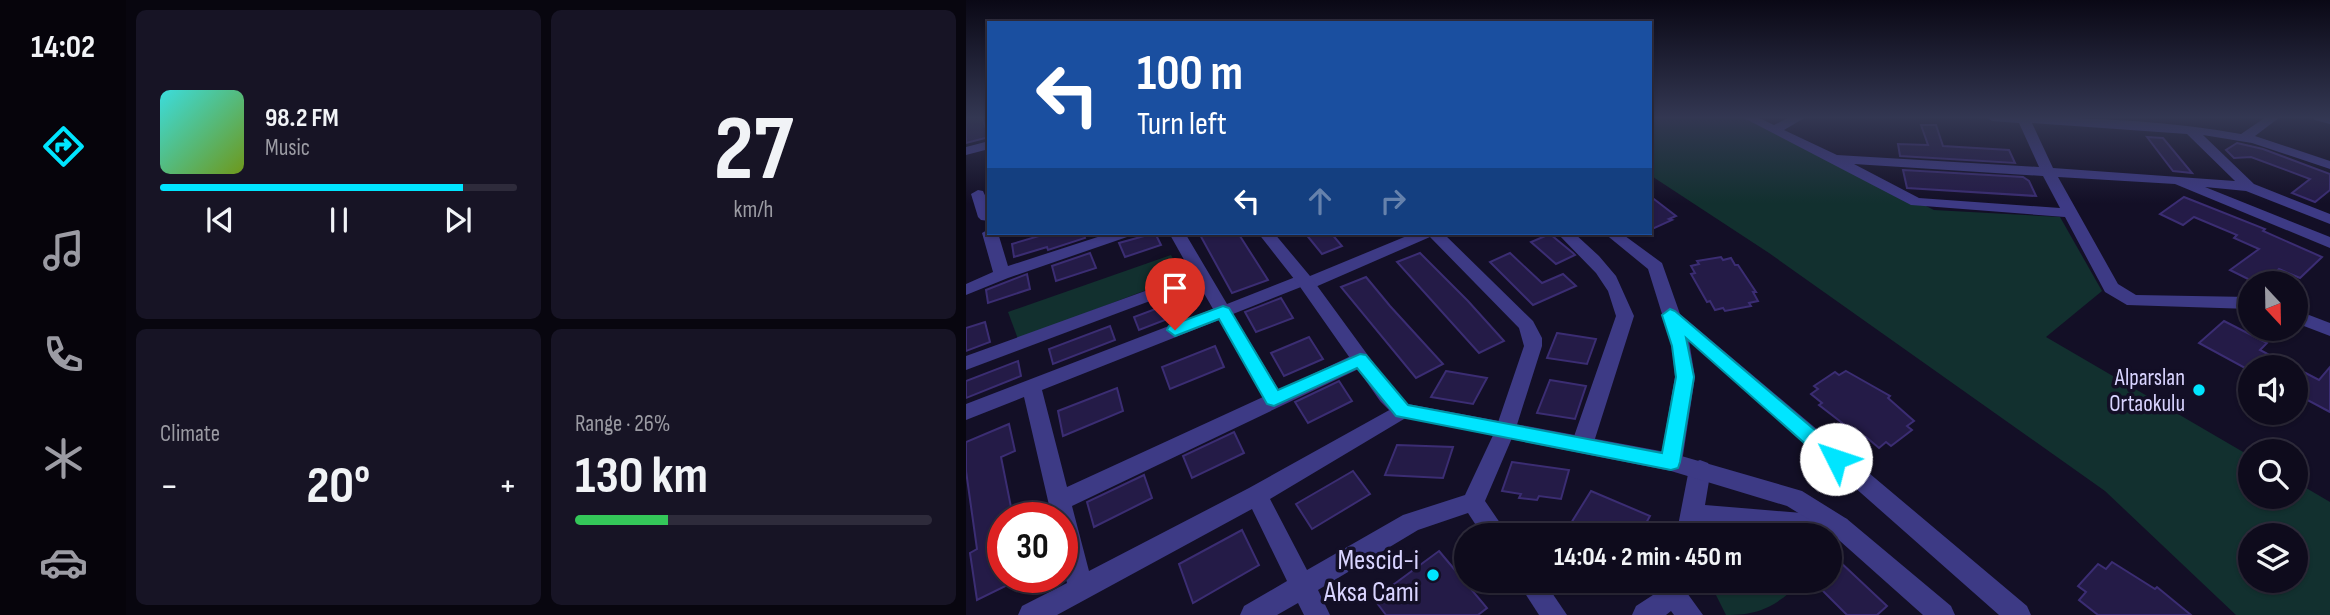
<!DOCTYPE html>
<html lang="en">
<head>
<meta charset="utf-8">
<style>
  body { margin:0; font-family:"Sofia Sans Condensed",sans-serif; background:#171425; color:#f1f3f6; height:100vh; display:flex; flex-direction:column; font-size:26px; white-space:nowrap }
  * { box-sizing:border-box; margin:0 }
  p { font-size:23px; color:#9b9ba3 }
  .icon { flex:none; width:38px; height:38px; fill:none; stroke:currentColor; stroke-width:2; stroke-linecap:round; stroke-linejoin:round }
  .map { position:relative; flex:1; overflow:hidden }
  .sheet { display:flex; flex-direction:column; gap:10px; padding:10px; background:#08060f; width:840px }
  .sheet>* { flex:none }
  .banner { position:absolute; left:21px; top:21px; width:665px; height:214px; border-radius:0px; box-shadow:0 2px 5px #0004,0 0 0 2px #2e2b3b; background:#1a4fa0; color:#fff; overflow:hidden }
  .needle { width:46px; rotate:158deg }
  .controls { position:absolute; left:1272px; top:271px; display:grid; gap:14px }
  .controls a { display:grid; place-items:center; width:70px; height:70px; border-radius:50%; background:#0e0b1c; box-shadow:0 2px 5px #0004,0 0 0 2px #2e2b3b; font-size:35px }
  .speed { position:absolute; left:21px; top:502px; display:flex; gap:14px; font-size:35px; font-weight:700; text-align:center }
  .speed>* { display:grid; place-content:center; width:91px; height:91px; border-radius:50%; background:#0e0b1c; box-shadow:0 2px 5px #0004,0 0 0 2px #2e2b3b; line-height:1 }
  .speed .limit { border:10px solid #d22; background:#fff; color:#111 }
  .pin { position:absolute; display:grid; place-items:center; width:60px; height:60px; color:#fff; margin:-72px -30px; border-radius:50% 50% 50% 0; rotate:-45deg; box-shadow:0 0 7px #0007 }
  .pin .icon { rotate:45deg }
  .me { position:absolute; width:77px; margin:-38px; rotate:311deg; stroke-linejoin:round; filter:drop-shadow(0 0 5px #0008) }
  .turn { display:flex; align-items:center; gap:24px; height:147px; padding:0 35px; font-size:32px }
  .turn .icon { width:91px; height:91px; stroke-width:2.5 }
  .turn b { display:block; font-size:49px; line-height:60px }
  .lanes { display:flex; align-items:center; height:66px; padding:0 35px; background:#0003; justify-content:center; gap:35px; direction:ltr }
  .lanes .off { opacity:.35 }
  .big { font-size:52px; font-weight:700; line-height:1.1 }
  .sheet .widget { flex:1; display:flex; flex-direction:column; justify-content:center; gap:10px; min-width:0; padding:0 24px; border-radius:10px; background:#171425 }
  .sheet .dial { align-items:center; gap:0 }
  .dial b { font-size:91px; line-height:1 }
  .song { display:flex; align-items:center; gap:21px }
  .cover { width:84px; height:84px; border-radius:10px; background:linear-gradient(135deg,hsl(180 70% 55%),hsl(80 70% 35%)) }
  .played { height:7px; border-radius:4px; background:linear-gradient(90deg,#00e5ff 85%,#2e2b3b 85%) }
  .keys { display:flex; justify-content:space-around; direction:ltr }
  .heat { display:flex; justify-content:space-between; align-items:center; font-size:38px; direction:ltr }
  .charge { height:10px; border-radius:5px; background:linear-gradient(90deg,#34c759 26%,#2e2b3b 0) }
  .sheet .tiles { flex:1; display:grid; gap:10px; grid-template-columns:repeat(2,1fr) }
  .trip { position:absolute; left:488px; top:523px; width:388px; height:70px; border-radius:35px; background:#0e0b1c; box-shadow:0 2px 5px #0004,0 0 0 2px #2e2b3b; font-weight:700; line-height:70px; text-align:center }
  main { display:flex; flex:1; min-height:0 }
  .tab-bar { display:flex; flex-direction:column; width:126px; justify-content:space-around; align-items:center; background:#06040b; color:#9b9ba3 }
  .tab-bar .icon { width:49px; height:49px }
  .tab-bar .active { color:#00e5ff }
  .tab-bar b { font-size:32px; color:#f1f3f6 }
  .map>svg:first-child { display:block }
  .green { fill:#12302f; fill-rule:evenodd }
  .building { fill:#241b47; stroke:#3b2d73; stroke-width:2 }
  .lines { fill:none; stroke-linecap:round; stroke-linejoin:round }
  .minor { fill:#3d3a85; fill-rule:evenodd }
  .tertiary { fill:#3d3a85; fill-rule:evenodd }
  .route { fill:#00e5ff; stroke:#0095a6; stroke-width:2 }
  .poi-dot { fill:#00e5ff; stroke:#130f26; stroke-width:2.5 }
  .labels { text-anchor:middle; stroke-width:7; stroke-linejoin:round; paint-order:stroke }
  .poi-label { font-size:23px; fill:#d9d4ff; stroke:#130f26; text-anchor:end }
  .near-poi-label { font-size:28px; fill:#d9d4ff; stroke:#130f26; text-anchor:end }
</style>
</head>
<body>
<main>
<nav class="tab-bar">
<b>14:02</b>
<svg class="icon active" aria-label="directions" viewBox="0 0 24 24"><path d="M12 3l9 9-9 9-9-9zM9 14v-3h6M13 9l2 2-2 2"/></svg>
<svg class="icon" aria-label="music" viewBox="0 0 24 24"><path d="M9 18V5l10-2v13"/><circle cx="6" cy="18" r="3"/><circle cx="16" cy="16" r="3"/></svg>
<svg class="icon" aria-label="phone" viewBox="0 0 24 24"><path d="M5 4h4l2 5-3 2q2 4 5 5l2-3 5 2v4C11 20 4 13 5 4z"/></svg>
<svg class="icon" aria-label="climate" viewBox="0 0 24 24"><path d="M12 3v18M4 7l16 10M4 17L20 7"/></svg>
<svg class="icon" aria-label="car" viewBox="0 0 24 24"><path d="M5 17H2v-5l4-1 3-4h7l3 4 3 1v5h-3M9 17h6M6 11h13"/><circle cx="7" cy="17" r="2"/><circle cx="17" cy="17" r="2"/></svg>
</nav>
<section class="sheet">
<div class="tiles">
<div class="widget">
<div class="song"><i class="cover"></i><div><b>98.2 FM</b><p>Music</p></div></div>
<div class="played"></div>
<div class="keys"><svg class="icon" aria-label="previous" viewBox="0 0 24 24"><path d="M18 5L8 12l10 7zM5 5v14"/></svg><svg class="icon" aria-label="pause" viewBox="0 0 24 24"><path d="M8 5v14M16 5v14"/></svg><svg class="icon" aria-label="next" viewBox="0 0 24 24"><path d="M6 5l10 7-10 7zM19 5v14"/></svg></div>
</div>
<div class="widget dial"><b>27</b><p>km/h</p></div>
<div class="widget"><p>Climate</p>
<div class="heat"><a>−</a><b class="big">20°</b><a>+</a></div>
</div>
<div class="widget"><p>Range · 26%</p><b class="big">130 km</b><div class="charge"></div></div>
</div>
</section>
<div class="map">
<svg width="1364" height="615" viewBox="0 0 1364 615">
  <rect width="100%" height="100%" fill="#130f26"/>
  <!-- green -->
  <g class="green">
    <path d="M684,117H780L968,210L1094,217L1136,291L1080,337L1284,456V497H1330V482L1364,502V615H1270L1139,491L803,253L684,175ZM1284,536H1330V581H1284Z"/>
    <path d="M205,255L217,276L52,339L42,312Z"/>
    <path d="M743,581H837C810,605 797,615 760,615Z"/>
  </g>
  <!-- building -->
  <g class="building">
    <path d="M0,117H16L23,137L0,143Z"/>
    <path d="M955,125H970L977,146L1043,150L1049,163L934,156L932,144L962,145Z"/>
    <path d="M1181,137L1197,138L1226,173L1207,171Z"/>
    <path d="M1271,143L1297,149L1364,174V190L1349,202L1326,193L1344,179L1285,157L1268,158L1260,150Z"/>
    <path d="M937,170L1057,177L1063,181L1070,196L941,188Z"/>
    <path d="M684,196L710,216L703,219L706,220L684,230Z"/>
    <path d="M1218,197L1299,229L1297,231L1356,257L1334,278L1313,269L1298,284H1292L1264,270L1293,249L1268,238L1271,235L1228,217L1217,225L1194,214Z"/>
    <path d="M83,233H117L119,238L82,250L81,247L48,257L46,244Z"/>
    <path d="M189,233L195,245L159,257L153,243Z"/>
    <path d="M233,233H272L302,280L266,293Z"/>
    <path d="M339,233H365L376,246L356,254Z"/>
    <path d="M584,234L607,253L609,255L590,264L565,242Z"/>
    <path d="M124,253L130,268L90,281L86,266Z"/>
    <path d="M454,253L502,301L538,341L513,353L431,262Z"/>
    <path d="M544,253L576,283L597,274L610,286L567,305L524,262Z"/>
    <path d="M755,257L757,260L765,258L769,265H772L790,292H787L792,301L783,303L785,306L759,311L757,308L749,310L744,301L741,302L725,274L729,273L725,266L733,264L731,261Z"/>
    <path d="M61,274L64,289L22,303L20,290Z"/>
    <path d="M400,277L424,306L477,364L450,378L375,287Z"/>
    <path d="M224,296L230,308L173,330L168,317Z"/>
    <path d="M315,298L327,318L290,332L279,312Z"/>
    <path d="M1258,321L1301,343L1294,350L1328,368H1279L1233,343Z"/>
    <path d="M19,322L24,342L0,351V328Z"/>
    <path d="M144,326L149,340L87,364L83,349Z"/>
    <path d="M591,333L630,339L621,364L581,358Z"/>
    <path d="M343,337L357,359L318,376L305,353Z"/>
    <path d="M249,346L258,367L204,389L196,367Z"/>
    <path d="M52,361L55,376L0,398V381Z"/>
    <path d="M1364,367V412L1330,394V368L1353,380Z"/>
    <path d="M480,371L521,378L507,404L465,397Z"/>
    <path d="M880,371L924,396L922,398L948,421L941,426L946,430L925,446L920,442L913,448L900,437L897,439L853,405L856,403L845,394L852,389L848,386L869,372L873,375Z"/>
    <path d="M584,380L620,386L609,419L571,413Z"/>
    <path d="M373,381L386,401L342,423L329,402Z"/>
    <path d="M151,388L157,411L97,436L92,411Z"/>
    <path d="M43,424L49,451L35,457L47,517L37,518V578H56L11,600L4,553L11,549L0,471V442Z"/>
    <path d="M268,432L278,453L226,478L217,456Z"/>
    <path d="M431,445L487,447L477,478L419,475Z"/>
    <path d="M546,462L603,470L595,499L573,496L571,500L553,498L555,494L536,491Z"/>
    <path d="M387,471L404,494L346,529L330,504Z"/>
    <path d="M178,475L186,498L128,527L121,502Z"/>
    <path d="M625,491L684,516L673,536H597Z"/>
    <path d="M276,530L293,565L227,603L213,564Z"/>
    <path d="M473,551L521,608L512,615H420L408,599Z"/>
    <path d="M872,560L921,606L911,615H881L847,581H864V567Z"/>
    <path d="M1146,562L1189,589L1191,587L1225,615H1132L1113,600L1120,592L1112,586L1132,564L1140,569Z"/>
  </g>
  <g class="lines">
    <!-- minor -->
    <g class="minor">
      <path d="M776,117H791L808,125L824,117H840L818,130L871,155L1073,167L1053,123L1026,121L1020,117C1104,117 1192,119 1275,134L1300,117H1314L1289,136L1364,161V169L1286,143L1237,135L1288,184L1364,214V224L1280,191L1239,187L1364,237V248L1209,184L1092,177L1152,284L1170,295L1284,297V309L1161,305L1139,292L1099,217L945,205ZM1066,123L1221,134L1269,181L1087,168ZM888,164L1077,176L1094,208L953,198Z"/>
      <path d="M1347,117H1364V124L1349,120Z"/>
      <path d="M23,141V149L0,155V147Z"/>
      <path d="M12,190L17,191L23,204V221L15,220L12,217L5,194Z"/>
      <path d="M23,229V233H32L42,266L144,233H167L164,236L42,278L0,295V284L27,272L16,233Z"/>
      <path d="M203,233H219L261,304L332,276H344L448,233H477L567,321L576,338V346L549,431L519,501L543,536H517L502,513L452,530L352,590L364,615H338L332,603L311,615H274L278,606L321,581L286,509L91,615H52L56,606L101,583L96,563V518H86L58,397L0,420V404L247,309L232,283L0,370V356L226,274ZM464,237L553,328L558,346L529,431L499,495L437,515L341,570L304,499L443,416L446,411L443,406L436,403L283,488L123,571L106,506L401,365L403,360L401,355H387L313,390L267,314L335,287L347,288ZM253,320L297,397L101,487L76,390Z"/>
      <path d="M591,233H608L633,256L650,276L668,316L627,445L624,451L616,453L608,451L605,445L650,316L642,291L630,273Z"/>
      <path d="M638,233H655L696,263L714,314L1061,606L1065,615H1033L723,341L729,377L716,462L713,468L705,471L697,468L694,462L709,377L706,346L682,269Z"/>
      <path d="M1330,310L1364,323V336L1330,323Z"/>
      <path d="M734,460L742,463L745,469L739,505L873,516L881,519L885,526L881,533L873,536L736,525L734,536H710L723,469L726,463Z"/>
      <path d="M551,581H578L601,615H573Z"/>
      <path d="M707,582L716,586L737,615H708L705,611L700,615H666L670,606Z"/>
    </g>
    <!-- tertiary -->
    <path class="tertiary" d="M292,233H308L344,276L428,391L442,404L705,453L836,491L881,519L985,606L989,615H957L865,533L821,506L705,471L429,416L414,401L332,284Z"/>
  </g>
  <!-- sky -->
  <linearGradient id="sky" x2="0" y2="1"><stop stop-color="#0a0815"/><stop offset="0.58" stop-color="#333752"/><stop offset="1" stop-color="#333752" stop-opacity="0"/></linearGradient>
  <rect width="1364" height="203" fill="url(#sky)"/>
  <!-- route -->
  <path class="route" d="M257,306L263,308L312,390L394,354L400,355L442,405L696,453L710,377L706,346L696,315L704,309L709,311L877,454L880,459L877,465L870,467L863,465L720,338L728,377L714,462L712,468L705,470L430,416L391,368L308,406L301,404L253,319L209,336L201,330L203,326Z"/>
  <!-- markers -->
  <g class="poi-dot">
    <circle cx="1233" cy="390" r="7"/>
    <circle cx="467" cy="575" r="7"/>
  </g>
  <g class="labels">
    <!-- poi labels -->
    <g class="poi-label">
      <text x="1219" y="385">Alparslan<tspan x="1219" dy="26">Ortaokulu</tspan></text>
    </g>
    <!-- near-poi labels -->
    <g class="near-poi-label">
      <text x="453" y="569">Mescid-i<tspan x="453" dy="32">Aksa Cami</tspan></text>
    </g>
  </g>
</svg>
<div class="controls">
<a><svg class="needle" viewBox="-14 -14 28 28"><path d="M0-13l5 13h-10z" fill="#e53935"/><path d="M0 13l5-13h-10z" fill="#9b9ba3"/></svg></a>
<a><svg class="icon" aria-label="sound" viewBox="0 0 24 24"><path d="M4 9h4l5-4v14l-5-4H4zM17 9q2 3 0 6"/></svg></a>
<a><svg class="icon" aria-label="search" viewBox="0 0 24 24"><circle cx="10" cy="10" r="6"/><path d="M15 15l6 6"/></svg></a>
<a><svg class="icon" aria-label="layers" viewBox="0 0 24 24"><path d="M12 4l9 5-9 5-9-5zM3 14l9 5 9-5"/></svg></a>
</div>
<div class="speed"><div class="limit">30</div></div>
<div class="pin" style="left:209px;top:330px;background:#d93025"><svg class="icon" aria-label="arrive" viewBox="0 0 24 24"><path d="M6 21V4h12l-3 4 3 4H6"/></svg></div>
<svg class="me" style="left:870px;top:459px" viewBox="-20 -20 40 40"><circle r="19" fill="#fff"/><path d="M0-13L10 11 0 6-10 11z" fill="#00e5ff"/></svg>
<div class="trip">14:04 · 2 min · 450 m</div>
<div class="banner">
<div class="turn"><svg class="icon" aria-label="left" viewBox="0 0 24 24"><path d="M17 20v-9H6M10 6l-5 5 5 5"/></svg><div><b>100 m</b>Turn left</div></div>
<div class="lanes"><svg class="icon" aria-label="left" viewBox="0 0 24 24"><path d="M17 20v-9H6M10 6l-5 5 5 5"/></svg><svg class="icon off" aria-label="ahead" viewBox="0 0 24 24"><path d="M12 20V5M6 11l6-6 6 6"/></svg><svg class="icon off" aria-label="right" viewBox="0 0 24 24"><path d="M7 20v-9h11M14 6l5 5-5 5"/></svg></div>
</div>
</div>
</main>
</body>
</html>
